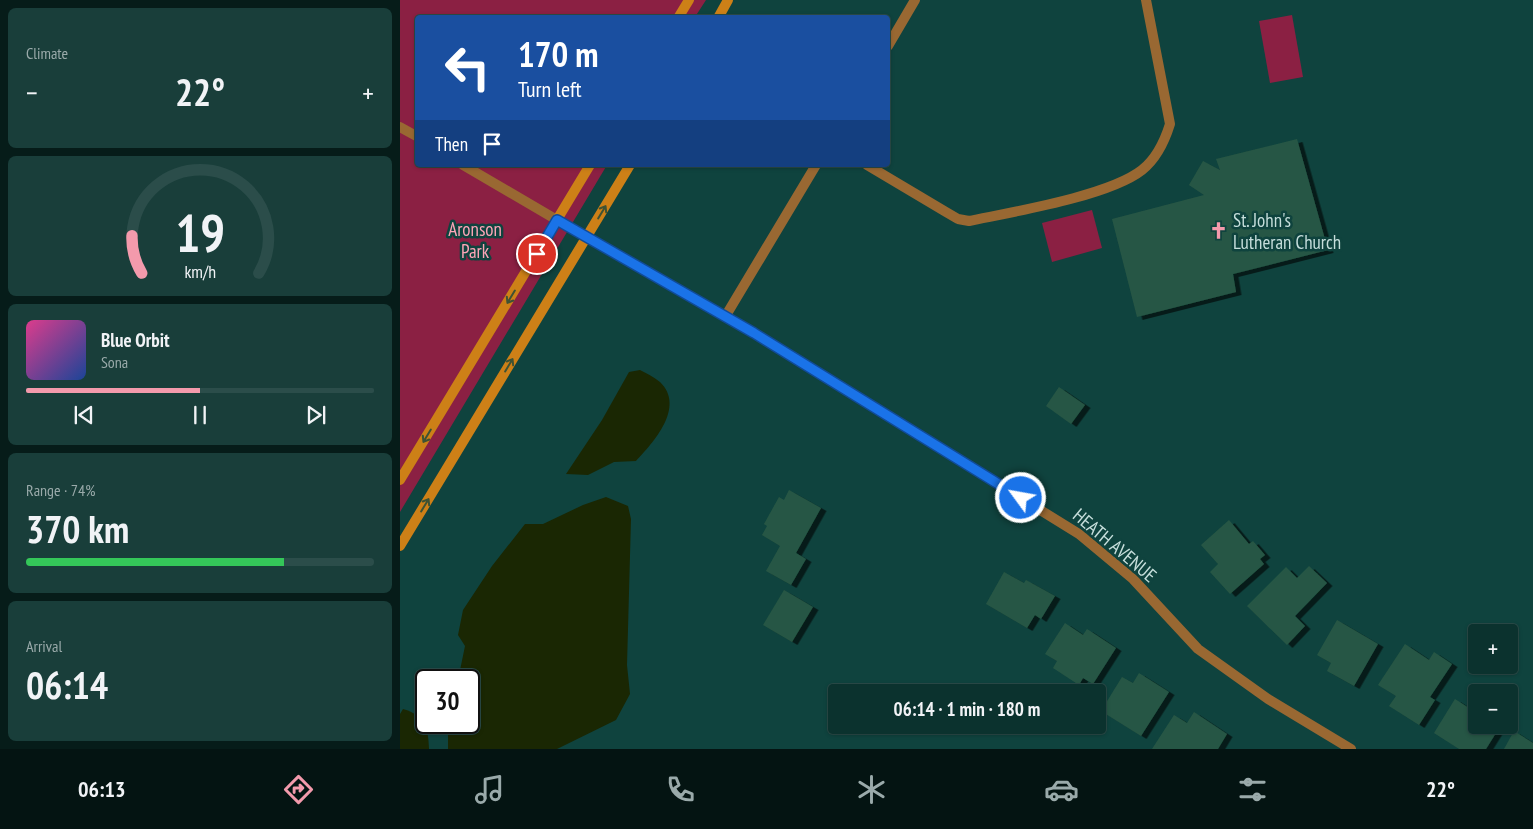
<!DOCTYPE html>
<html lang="en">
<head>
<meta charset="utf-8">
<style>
  body { margin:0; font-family:"PT Sans Narrow",sans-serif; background:#193e3a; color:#f1f3f6; height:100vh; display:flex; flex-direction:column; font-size:19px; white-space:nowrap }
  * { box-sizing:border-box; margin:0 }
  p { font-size:16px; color:#9aaaaa }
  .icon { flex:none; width:28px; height:28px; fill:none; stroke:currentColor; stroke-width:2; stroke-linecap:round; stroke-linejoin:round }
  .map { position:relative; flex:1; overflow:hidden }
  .sheet { display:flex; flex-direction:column; gap:8px; padding:8px; background:#061c19; width:400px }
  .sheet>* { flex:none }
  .hud { position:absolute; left:15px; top:15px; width:475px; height:152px; border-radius:5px; box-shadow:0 1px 4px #0004,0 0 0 1px #2b4d4a; background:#1a4fa0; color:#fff; overflow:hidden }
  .tools { position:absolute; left:1068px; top:624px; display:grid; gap:10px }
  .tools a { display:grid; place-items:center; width:50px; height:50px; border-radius:5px; background:#0b322e; box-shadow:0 1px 4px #0004,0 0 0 1px #2b4d4a; font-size:25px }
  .speed { position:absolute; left:15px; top:669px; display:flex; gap:10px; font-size:25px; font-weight:700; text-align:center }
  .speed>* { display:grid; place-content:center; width:65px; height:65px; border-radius:50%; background:#0b322e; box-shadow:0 1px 4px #0004,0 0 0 1px #2b4d4a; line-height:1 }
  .speed .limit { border:2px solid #111; border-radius:8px; background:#fff; color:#111 }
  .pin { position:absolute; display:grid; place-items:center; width:42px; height:42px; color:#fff; margin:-21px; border:2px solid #fff; border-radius:50%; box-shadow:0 1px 5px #0007 }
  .me { position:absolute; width:55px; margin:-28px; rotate:302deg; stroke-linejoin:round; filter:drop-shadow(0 0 4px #0008) }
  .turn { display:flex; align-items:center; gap:18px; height:105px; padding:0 20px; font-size:22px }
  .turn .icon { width:65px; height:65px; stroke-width:2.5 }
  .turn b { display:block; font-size:35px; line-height:42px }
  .then { display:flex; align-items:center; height:48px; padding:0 20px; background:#0003; gap:10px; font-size:19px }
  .big { font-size:38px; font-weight:600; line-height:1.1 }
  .sheet .tile { flex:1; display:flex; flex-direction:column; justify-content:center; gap:8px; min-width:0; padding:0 18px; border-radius:8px; background:#193e3a }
  .sheet .dial { align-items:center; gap:0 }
  .dial svg { height:130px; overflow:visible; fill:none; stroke:#2b4d4a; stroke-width:7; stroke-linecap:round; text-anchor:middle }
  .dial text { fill:#f1f3f6; stroke:none }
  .song { display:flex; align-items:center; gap:15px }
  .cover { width:60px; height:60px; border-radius:8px; background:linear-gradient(135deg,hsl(330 70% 55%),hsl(220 70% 35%)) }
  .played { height:5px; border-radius:2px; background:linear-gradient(90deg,#f39aac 50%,#2b4d4a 50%) }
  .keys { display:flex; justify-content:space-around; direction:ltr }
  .heat { display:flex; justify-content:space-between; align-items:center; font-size:28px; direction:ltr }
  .charge { height:8px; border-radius:4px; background:linear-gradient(90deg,#34c759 74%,#2b4d4a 0) }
  .trip { position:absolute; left:428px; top:684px; width:278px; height:50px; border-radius:5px; background:#0b322e; box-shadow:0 1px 4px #0004,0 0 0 1px #2b4d4a; font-weight:600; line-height:50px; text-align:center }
  .dock { display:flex; height:80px; justify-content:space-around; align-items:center; background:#041412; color:#9aaaaa }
  .dock .icon { width:35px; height:35px }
  .dock .on { color:#f39aac }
  .dock b { font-size:22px; color:#f1f3f6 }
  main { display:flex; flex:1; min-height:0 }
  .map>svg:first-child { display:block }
  .green { fill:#8b2043 }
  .water { fill:#1a2703 }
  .building { fill:#275644; filter:url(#shadow) }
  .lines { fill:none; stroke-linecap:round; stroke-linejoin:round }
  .lane { stroke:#996832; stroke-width:10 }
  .street { stroke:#996832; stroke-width:10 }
  .secondary { stroke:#cd8017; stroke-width:10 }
  .oneway { stroke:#3e5234 }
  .route-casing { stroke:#114b97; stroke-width:12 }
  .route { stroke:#1a73e8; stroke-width:9 }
  .labels { text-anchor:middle; stroke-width:5; stroke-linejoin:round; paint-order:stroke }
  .poi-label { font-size:19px; fill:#c6dedb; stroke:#0f433e; text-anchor:start }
  .park-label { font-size:19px; fill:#fea5b7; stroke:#0f433e }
  .street-label { font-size:19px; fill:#c6dedb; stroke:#0f433e }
</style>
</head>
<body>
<main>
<section class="sheet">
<div class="tile"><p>Climate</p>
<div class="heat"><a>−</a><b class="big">22°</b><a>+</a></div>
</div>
<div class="tile dial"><svg viewBox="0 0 100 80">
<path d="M14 69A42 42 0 1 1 86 69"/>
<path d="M14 69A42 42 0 0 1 8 46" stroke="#f39aac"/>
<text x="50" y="56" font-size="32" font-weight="700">19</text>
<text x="50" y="72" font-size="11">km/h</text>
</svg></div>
<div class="tile">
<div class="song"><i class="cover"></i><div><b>Blue Orbit</b><p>Sona</p></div></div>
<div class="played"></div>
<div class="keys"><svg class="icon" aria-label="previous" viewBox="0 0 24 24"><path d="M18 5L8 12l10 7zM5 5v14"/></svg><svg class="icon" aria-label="pause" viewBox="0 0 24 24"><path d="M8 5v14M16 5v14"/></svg><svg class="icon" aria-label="next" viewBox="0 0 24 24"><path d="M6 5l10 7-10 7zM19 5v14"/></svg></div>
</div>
<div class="tile"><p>Range · 74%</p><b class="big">370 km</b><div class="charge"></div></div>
<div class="tile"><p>Arrival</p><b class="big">06:14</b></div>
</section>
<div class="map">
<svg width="1133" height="749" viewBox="0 0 1133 749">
  <defs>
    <filter id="shadow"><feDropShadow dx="5.5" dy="3" stdDeviation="0" flood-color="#0009"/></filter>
  </defs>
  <rect width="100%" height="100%" fill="#0f433e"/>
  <!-- green -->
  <g class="green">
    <path d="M0,0H306L295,17L18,18V165H207L0,512Z"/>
    <path d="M892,15L903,77L870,83L859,21Z"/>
    <path d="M692,210L702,248L652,262L642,223Z"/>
  </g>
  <!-- water -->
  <g class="water">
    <path d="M240,370C246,373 254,377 260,382C286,407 253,443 236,461L214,462L188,475L166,474L202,420L229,372Z"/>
    <path d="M206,497L228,506L231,519L227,665L230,694L216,720L157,749H48V723L69,722V680H58L65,646L58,635L63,610L92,566L125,524H143L183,505Z"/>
    <path d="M3,709C26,716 28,728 29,749H0V714Z"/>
  </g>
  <!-- building -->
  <g class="building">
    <path d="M897,139L928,250L833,274L836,292L737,317L712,219L804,195L789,185L803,161L820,170L816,159Z"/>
    <path d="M659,387L685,405L671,424L646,406Z"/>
    <path d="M389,490L421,508L396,553L406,559L391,585L366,571L380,546L362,535L367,526L364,524L379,497L384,500Z"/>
    <path d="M829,520L849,544L853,541L865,555L860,559L864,564L830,594L810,572L818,564L801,545Z"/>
    <path d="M909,566L927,583L895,616L905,626L887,645L847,606L886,567L897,578Z"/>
    <path d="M604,572L624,583L626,580L655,596L641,619L635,615L627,628L586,604Z"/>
    <path d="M384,590L413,607L392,642L363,625Z"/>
    <path d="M937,620L978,644L954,686L927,671L931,663L917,655Z"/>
    <path d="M665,623L683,635L687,629L716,648L693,684L683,678L679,685L653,668L657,661L645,654Z"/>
    <path d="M1005,644L1029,660L1034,652L1052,664L1030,697L1035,700L1019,725L989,706L996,696L978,685Z"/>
    <path d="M739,673L769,692L741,736L701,711L722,677L733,683Z"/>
    <path d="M575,687L589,692H573Z"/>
    <path d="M1055,699L1069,708L1073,701L1076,703V725H1101L1086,749H1059L1034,733Z"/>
    <path d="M794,712L827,734L818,749H752L774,715L787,723Z"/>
    <path d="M1114,731L1133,743V749H1104Z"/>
  </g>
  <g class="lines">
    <!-- lane -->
    <g class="lane">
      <path d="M488,46L515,0"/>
      <path d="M0,127L18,137"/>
      <path d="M63,165L157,220"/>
      <path d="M467,165L546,212L558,219L569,221C612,212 709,196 742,170C756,159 765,140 770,124L746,0"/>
      <path d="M325,317L416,165"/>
    </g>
    <!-- street -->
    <path class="street" d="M157,220L354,333L679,534L733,579L798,649L868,699L951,749"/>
    <!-- secondary -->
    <g class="secondary">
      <path d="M278,18L289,0"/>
      <path d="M318,18L328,0"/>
      <path d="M0,480L190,165"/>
      <path d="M0,546L230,165"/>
    </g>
  </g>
  <!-- one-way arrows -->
  <defs><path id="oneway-shaft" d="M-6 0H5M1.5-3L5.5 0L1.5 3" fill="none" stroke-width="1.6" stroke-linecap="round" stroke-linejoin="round" transform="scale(1.25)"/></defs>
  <g class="oneway">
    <use href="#oneway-shaft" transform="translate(202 212) rotate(-59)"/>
    <use href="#oneway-shaft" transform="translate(111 297) rotate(121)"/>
    <use href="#oneway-shaft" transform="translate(109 365) rotate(-59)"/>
    <use href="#oneway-shaft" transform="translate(27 436) rotate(121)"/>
    <use href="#oneway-shaft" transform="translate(25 505) rotate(-59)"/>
  </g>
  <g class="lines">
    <defs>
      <path id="route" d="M137,254L157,220L354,333L621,498"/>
    </defs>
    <!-- route casing -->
    <use href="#route" class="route-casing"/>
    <!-- route -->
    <use href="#route" class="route"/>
  </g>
  <!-- icons -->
  <defs>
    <symbol id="church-bare" viewBox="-9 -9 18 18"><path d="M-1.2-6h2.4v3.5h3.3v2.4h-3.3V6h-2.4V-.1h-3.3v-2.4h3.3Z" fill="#f39aac" stroke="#0f433e" stroke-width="2.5" paint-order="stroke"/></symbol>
  </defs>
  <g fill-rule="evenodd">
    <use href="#church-bare" x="806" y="218" width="25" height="25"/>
  </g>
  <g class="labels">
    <!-- poi labels -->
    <g class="poi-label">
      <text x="833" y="227">St. John's<tspan x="833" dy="22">Lutheran Church</tspan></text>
    </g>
    <!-- park labels -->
    <g class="park-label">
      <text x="75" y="236">Aronson<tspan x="75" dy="22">Park</tspan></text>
    </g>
    <!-- street labels -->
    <g class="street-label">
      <text transform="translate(715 545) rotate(40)" y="7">HEATH AVENUE</text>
    </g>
  </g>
</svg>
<div class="tools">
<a>+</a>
<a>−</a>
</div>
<div class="speed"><div class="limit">30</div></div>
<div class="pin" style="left:137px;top:254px;background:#d93025"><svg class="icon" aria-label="arrive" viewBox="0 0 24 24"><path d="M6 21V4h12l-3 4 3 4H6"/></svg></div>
<svg class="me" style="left:621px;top:498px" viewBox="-20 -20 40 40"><circle r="17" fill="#1a73e8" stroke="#fff" stroke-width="3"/><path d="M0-11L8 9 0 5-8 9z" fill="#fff"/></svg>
<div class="trip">06:14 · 1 min · 180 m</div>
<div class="hud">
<div class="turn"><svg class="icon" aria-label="left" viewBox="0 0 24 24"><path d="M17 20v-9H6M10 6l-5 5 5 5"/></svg><div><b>170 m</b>Turn left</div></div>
<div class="then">Then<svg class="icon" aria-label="arrive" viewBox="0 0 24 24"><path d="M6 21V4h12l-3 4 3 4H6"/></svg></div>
</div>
</div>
</main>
<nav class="dock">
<b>06:13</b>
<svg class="icon on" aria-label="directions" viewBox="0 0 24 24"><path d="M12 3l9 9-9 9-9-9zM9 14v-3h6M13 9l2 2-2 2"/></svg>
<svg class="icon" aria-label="music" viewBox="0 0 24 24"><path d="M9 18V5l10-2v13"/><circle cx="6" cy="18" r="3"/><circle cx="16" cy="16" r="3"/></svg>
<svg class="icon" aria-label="phone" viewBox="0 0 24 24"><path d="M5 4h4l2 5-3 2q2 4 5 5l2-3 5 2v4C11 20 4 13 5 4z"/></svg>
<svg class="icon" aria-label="climate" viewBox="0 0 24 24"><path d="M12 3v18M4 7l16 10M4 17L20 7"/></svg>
<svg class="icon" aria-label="car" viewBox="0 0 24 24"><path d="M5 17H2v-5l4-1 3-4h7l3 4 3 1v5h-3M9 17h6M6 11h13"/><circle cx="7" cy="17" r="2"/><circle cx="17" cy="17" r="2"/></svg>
<svg class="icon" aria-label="filters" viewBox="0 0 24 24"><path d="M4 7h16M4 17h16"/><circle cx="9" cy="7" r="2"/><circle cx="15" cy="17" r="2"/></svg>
<b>22°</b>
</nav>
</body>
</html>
